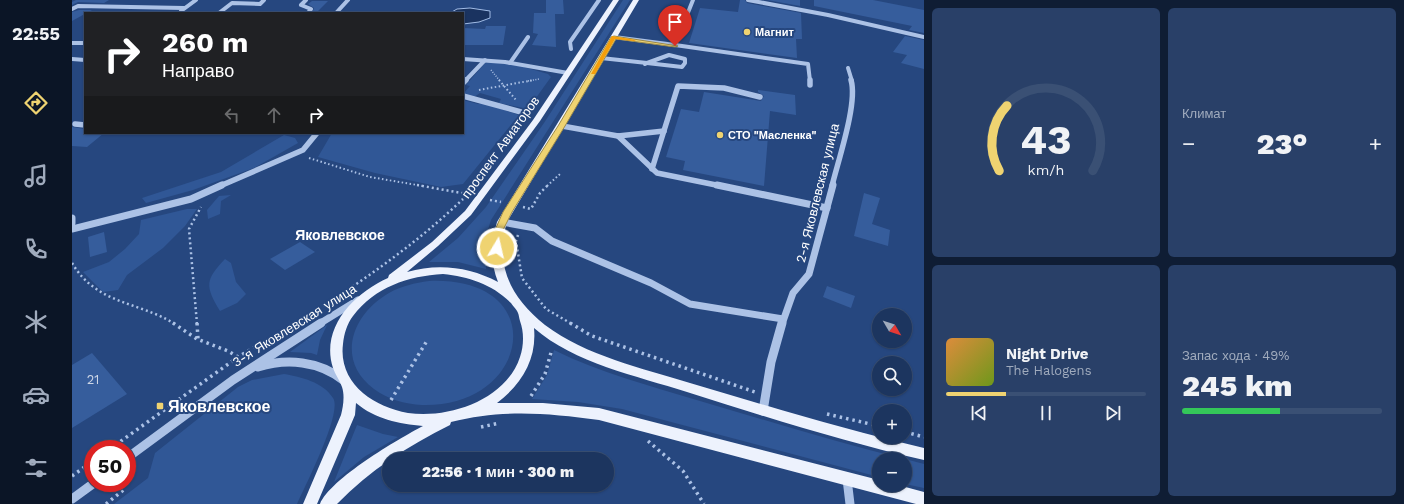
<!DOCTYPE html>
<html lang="ru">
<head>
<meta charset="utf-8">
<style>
  body { margin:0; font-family:"Work Sans",sans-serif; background:#294068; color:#f1f3f6; height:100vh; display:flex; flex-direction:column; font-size:15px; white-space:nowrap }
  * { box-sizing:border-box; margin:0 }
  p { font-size:13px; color:#a0abbd }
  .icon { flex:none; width:22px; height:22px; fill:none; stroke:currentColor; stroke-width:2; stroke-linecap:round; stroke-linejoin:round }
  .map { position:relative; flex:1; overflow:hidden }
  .side { display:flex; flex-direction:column; gap:8px; padding:8px; background:#0f1d34; width:480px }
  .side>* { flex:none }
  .hud { position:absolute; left:12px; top:12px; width:380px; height:122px; border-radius:0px; box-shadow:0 1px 3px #0004,0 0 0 1px #3a5074; background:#202124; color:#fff; overflow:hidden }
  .needle { width:26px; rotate:129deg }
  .controls { position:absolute; left:800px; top:308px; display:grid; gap:8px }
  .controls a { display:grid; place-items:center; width:40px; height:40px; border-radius:50%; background:#1c355f; box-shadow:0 1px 3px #0004,0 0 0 1px #3a5074; font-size:20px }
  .speed { position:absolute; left:12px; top:440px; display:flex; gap:8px; font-size:20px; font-weight:700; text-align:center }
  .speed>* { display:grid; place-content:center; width:52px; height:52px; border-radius:50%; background:#1c355f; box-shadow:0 1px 3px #0004,0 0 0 1px #3a5074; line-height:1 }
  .speed .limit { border:6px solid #d22; background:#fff; color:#111 }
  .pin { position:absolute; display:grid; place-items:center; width:34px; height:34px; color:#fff; margin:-41px -17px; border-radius:50% 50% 50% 0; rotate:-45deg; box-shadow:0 0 4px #0007 }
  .pin .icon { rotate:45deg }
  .me { position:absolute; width:44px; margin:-22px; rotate:9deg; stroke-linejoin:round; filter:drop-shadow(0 0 3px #0008) }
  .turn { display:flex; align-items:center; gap:14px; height:84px; padding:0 12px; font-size:18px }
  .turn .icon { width:52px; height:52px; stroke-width:2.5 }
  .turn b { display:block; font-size:28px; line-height:34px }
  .lanes { display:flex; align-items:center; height:38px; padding:0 12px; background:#0003; justify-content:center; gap:20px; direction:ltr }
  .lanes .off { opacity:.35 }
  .big { font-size:30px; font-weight:800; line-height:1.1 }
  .side .widget { flex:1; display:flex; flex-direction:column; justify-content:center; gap:6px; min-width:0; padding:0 14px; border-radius:6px; background:#294068 }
  .side .dial { align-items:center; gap:0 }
  .dial svg { height:104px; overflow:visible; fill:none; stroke:#3a5074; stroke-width:7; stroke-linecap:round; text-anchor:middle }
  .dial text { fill:#f1f3f6; stroke:none }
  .song { display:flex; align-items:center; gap:12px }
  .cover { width:48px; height:48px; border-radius:6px; background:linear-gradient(135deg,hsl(30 70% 55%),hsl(80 70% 35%)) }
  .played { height:4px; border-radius:2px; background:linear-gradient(90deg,#efd371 30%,#3a5074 30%) }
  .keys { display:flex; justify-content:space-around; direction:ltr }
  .heat { display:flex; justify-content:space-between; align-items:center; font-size:22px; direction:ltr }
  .charge { height:6px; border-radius:3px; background:linear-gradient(90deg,#34c759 49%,#3a5074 0) }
  .side .tiles { flex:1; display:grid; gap:8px; grid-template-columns:repeat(2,1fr) }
  .trip { position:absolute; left:310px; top:452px; width:232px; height:40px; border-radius:20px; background:#1c355f; box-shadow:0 1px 3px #0004,0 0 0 1px #3a5074; font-weight:800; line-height:40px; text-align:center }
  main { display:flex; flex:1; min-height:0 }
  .tab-bar { display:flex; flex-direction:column; width:72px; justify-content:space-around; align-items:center; background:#0b1526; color:#a0abbd }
  .tab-bar .icon { width:28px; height:28px }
  .tab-bar .current { color:#efd371 }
  .tab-bar b { font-size:18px; color:#f1f3f6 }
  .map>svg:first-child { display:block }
  .green { fill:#305796 }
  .water { fill:#1a3360; stroke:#a1bce6 }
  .building { fill:#365d9c }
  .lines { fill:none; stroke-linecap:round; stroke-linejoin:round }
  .path-far3 { stroke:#acc2e6; stroke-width:1.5; stroke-dasharray:1 1.5; stroke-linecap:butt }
  .path-far2 { stroke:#acc2e6; stroke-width:2; stroke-dasharray:1.5 2.5; stroke-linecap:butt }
  .path-far1 { stroke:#acc2e6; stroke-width:2.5; stroke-dasharray:2 3; stroke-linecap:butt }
  .path { stroke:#acc2e6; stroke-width:3.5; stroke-dasharray:2.5 4; stroke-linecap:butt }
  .minor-far3 { stroke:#acc2e6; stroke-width:4 }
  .minor-far2 { stroke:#acc2e6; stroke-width:5.5 }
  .minor-far1 { stroke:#acc2e6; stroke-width:7 }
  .minor { stroke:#acc2e6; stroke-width:9 }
  .major { fill:#edf2fd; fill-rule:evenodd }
  .route { fill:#efd371; stroke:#9b8949 }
  .slow { fill:#f59e0b }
  .poi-dot { fill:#efd371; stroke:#26477f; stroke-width:1.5 }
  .labels { text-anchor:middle; stroke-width:4; stroke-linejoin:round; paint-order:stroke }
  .far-poi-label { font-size:11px; font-weight:bold; fill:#fff; stroke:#26477f; text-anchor:start }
  .street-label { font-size:13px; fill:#fff; stroke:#26477f }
  .near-number-label { font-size:13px; fill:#cdd6e6 }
  .neighbourhood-label { font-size:14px; font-weight:bold; fill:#fff; stroke:#26477f }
  .near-poi-label { font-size:16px; font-weight:bold; fill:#fff; stroke:#26477f; text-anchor:start }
</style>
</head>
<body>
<main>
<nav class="tab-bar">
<b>22:55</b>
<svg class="icon current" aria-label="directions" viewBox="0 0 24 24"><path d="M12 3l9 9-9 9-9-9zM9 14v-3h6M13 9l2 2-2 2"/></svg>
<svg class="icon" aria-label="music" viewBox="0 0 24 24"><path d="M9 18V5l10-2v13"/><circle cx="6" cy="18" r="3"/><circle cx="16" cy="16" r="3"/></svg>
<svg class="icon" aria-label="phone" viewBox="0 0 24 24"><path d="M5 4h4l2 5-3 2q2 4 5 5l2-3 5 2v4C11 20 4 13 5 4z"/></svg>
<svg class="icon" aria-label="climate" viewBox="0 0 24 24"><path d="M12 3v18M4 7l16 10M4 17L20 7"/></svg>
<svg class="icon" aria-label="car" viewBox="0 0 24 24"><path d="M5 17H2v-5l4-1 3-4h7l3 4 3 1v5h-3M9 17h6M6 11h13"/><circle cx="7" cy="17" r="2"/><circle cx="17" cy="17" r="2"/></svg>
<svg class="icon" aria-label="filters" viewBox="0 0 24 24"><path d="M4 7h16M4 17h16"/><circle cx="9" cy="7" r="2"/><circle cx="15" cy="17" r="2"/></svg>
</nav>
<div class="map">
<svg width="852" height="504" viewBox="0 0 852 504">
  <rect width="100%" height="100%" fill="#26477f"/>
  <!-- green -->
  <g class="green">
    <path d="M551,0H558L419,220L413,239L414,269L386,262H357L386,238L414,207L472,123Z"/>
    <path d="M418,62L445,65L476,74L479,77L456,109L427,103L429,99L408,93L402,97L391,94L398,86L394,85L413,63Z"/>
    <path d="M391,100L406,104L411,103L447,115L391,184L369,187L303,173L246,157L260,133H391Z"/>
    <path d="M212,135L223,138L226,143L182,168L121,190L74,203L70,198L149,172Z"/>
    <path d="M159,195L149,201L148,214L136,219L135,210L147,196Z"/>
    <path d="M115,209H125L113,226L91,248L55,275L46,290L31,292L11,272L37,262L53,249L67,234L69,220Z"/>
    <path d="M153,259L159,263L164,282L174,294L165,303L148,311C133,286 133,280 153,259Z"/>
    <path d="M357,281C481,276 459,408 350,405C333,404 315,399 302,389C263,360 280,314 317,293C329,286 343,283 357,281Z"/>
    <path d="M255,325L248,340L245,355L239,353L218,352Z"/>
    <path d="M482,350C528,373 579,386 628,401C696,421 764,442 832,459H807V477L550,409L506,402L460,399L475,375Z"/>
    <path d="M212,374C229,377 251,382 261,398C271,412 233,486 225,504H42L76,478L83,453L166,387L180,380Z"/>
    <path d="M285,425L311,434L326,437L292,457L262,482Z"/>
    <path d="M833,459L852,464V488L833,484Z"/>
  </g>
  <!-- water -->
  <path class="water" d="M398,8L418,11V18L407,22L391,24V13H378L385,9Z"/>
  <!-- building -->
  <g class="building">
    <path d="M4,0H37L32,3L6,2L0,5V2Z"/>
    <path d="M474,0H491L492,14H483L484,47L460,45L466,34L461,33L462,13H474Z"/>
    <path d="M668,0H673L675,3L729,13L730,39H724L725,58L617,43L628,8L666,12Z"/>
    <path d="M695,0H728V6Z"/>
    <path d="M742,0H801L852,10V33L837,30L840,26L742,6Z"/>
    <path d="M240,1H256L244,13H240L242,8L236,4Z"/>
    <path d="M7,10H20L0,21V12Z"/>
    <path d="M414,26H434L431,45H391V28L413,29Z"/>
    <path d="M833,36L852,40V69L829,63L835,55L821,52Z"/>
    <path d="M686,90L723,95L724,115L698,111L692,186L611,170L613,161L594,157L609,109L627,112L632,92L689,101L692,96L686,92Z"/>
    <path d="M0,127L13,129V133H32L15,147L0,146Z"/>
    <path d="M792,193L808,198L800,224L818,230L816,246L782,236Z"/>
    <path d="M32,232L35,252L18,257L16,237Z"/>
    <path d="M228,242L243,252L213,270L198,259Z"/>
    <path d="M755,286L783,296L779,308L751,297Z"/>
    <path d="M20,353L55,394L0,428V365Z"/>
  </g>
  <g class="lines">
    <!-- path-far3 -->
    <g class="path-far3">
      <path d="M419,70L428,81"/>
      <path d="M456,81L467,79"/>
    </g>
    <!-- path-far2 -->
    <g class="path-far2">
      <path d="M427,80L444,100"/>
      <path d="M407,90L462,80"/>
      <path d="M237,158L298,177L351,186"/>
      <path d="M475,186L488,174"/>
    </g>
    <!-- path-far1 -->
    <g class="path-far1">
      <path d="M345,185L395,194"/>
      <path d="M418,200L429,202"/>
      <path d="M451,207L459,209L468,193L476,185"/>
      <path d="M446,235L444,241L450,278L474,309L500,324"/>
      <path d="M0,263C25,305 66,301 103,324"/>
      <path d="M251,306C301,274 348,240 391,199"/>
      <path d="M125,324L117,229L129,207"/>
    </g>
    <!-- path -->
    <g class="path">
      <path d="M101,323L125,339L156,351L166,357"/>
      <path d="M125,323L126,339"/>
      <path d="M498,323L520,336L683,392"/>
      <path d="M459,396L473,374L480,349"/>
      <path d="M319,400L356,339"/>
      <path d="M755,414L807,426"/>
      <path d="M409,427L428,423"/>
      <path d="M833,432L852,437"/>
      <path d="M576,441L611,471L632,504"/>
      <path d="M38,449L166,357L218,327"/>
      <path d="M0,476L21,461"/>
      <path d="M34,504L54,488"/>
    </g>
    <!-- minor-far3 -->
    <g class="minor-far3">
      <path d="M234,0L229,5L239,9L236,13"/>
      <path d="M676,0L756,15L852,37"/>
      <path d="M0,9L6,6L112,8"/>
      <path d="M109,11L124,0"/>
      <path d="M147,13L160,3L188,4L192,0"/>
      <path d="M264,13L276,0"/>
      <path d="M542,37L603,45L621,0"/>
      <path d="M0,43H13"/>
      <path d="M603,45L736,64L738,81"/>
      <path d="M499,49L498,42L527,0"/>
      <path d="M597,55L613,59V63L610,67L575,63Z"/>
      <path d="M529,58L575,63"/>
      <path d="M0,59L13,60"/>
      <path d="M391,59L433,62L496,73"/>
      <path d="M438,63L456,37"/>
      <path d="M573,64L575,63"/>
      <path d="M776,68L780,81"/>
      <path d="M393,81L413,60"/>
    </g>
    <!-- minor-far2 -->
    <g class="minor-far2">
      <path d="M738,80V85"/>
      <path d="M391,83L394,80"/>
      <path d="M391,96L449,112"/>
      <path d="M3,124L13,125"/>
      <path d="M490,126L546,136L592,131"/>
      <path d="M546,136L585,173L649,186"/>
      <path d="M580,169L606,86L652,88L688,97"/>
      <path d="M148,186L231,150L245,133"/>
      <path d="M760,186C766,161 786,103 779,80"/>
    </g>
    <!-- minor-far1 -->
    <g class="minor-far1">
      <path d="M645,185L755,208"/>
      <path d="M0,218V223"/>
      <path d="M430,222L463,228L480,241L579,283L618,304L711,319"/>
      <path d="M0,229L119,199L150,185"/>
      <path d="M247,324L286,300"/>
      <path d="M710,324L721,293L737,274L761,185"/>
    </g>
    <!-- minor -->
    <g class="minor">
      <path d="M186,367C215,358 247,361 271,380"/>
      <path d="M691,411L699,362L710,323"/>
      <path d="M55,458L161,380L249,323"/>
      <path d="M775,479L778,504"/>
      <path d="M0,499L22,483"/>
    </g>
    <!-- major -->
    <path class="major" d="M541,0H547L468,121L399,215L366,246L335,272C366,263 398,267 426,282C418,262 419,242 425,222L561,0H567L435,222C422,265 439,298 473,325C514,356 570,368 618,383C696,406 773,430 852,448V460C772,442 694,417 615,392C565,376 502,363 462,328C465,359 450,384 425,403H471L527,408L807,480V485H826L852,492V504H844L527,420C475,413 430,409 379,422L378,425C336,446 298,470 265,504H248C258,479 326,439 351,426C327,424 303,419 284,403L283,415L245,504H231L269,415C271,407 273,396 270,387C268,381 263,374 261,368C248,328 282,293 316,278L317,275L360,242L393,211L461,120ZM371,274C397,277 420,284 439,303C441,306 445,310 446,313C447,315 447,318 448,321C452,332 452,345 448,357C434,400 377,419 336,413C301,407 266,383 271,344C272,334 275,324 281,316C303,287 336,276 371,274Z"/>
  </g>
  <!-- route -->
  <path class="route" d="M542,36L606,46L603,47L544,39L493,126L440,212L431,230L429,248L428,251H421L420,248L423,230L431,212L486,126L539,37Z"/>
  <!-- slow -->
  <path class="slow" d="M540,36L564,40L562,41L543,39L523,74H519Z"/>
  <!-- markers -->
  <g class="poi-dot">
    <circle cx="675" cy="32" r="4"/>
    <circle cx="648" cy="135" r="4"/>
    <rect x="84" y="402" width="8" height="8" rx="2"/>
  </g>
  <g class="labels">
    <!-- far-poi labels -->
    <g class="far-poi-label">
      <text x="683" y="36">Магнит</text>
      <text x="656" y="139">СТО "Масленка"</text>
    </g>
    <!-- street labels -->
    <g class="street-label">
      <text transform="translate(428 147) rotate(-54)" y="5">проспект Авиаторов</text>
      <text transform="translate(745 193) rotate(-76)" y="5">2-я Яковлевская улица</text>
      <text transform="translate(222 325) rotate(-32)" y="5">3-я Яковлевская улица</text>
    </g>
    <!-- near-number labels -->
    <g class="near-number-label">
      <text x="21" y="384">21</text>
    </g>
    <!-- neighbourhood labels -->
    <g class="neighbourhood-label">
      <text x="268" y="240">Яковлевское</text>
    </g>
    <!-- near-poi labels -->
    <g class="near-poi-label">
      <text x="96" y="412">Яковлевское</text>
    </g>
  </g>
</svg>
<div class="controls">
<a><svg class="needle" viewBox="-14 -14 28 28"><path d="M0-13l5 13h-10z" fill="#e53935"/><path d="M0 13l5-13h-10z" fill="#a0abbd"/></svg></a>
<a><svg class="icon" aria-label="search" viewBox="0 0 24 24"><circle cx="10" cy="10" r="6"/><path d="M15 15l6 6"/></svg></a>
<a>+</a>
<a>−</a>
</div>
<div class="speed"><div class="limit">50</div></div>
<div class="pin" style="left:603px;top:46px;background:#d93025"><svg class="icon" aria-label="arrive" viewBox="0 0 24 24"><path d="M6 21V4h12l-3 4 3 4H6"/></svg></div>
<svg class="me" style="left:425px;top:248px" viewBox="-20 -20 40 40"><circle r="17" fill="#efd371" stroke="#fff" stroke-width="3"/><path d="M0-11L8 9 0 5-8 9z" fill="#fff"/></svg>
<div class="trip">22:56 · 1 мин · 300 m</div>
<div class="hud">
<div class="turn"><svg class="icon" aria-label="right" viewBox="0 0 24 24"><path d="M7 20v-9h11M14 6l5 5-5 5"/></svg><div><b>260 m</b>Направо</div></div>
<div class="lanes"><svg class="icon off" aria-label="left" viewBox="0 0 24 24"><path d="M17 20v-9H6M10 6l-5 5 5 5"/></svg><svg class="icon off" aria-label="ahead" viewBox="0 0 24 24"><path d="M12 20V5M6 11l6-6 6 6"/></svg><svg class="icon" aria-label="right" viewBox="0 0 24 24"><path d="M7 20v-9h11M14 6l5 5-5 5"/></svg></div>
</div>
</div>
<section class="side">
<div class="tiles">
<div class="widget dial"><svg viewBox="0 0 100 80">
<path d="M14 69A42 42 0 1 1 86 69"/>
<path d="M14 69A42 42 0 0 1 20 19" stroke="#efd371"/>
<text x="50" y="56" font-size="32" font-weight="700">43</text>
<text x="50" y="72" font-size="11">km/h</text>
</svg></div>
<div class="widget"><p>Климат</p>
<div class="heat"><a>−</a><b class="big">23°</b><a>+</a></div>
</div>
<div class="widget">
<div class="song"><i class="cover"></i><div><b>Night Drive</b><p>The Halogens</p></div></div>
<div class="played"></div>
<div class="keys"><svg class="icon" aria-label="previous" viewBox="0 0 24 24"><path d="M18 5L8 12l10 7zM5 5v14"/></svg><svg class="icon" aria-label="pause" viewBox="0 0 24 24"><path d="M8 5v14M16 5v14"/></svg><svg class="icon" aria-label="next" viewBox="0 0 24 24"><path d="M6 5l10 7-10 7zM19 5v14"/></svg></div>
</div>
<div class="widget"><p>Запас хода · 49%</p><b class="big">245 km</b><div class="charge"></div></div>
</div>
</section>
</main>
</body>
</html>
